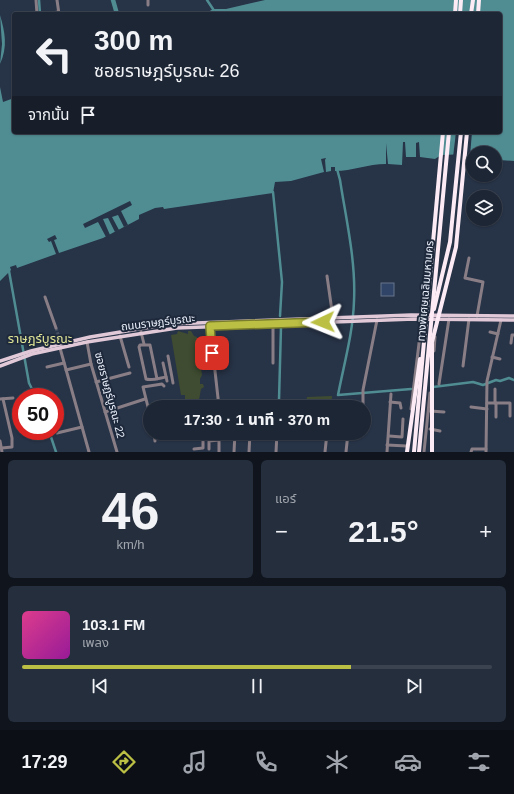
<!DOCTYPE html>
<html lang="th">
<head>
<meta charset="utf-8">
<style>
  body { margin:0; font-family:Helvetica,"Noto Sans Thai",sans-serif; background:#252e3d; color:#f1f3f6; height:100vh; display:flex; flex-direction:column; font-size:15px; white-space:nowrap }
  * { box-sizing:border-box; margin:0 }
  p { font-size:13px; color:#a0a5ad }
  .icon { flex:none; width:22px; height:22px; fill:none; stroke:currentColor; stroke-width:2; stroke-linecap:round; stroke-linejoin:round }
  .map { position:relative; height:452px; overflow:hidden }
  .panel { display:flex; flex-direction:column; gap:8px; padding:8px; background:#10151d; flex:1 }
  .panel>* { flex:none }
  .banner { position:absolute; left:12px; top:12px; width:490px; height:122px; border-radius:4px; box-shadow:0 1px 3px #0004,0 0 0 1px #3b4350; background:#1d2635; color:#f1f3f6; overflow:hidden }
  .tools { position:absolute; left:466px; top:146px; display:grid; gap:8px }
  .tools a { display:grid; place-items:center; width:36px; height:36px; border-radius:50%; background:#1d2635; box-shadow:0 1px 3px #0004,0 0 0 1px #3b4350; font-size:20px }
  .speed { position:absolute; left:12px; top:388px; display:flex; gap:8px; font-size:20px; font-weight:700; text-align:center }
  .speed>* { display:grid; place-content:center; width:52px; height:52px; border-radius:50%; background:#1d2635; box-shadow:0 1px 3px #0004,0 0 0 1px #3b4350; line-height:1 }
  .speed .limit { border:6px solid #d22; background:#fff; color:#111 }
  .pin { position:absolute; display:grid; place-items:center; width:34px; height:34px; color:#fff; margin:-17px; border-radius:8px; box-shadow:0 2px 6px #0006 }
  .me { position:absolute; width:44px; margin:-22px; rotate:268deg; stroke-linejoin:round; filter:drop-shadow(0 0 3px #0008) }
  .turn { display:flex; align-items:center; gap:14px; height:84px; padding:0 16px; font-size:18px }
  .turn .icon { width:52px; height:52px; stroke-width:2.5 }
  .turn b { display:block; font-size:28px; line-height:34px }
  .then { display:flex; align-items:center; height:38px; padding:0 16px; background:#0003; gap:8px; font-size:15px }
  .big { font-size:30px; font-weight:800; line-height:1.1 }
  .panel .tile { flex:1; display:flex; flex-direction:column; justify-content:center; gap:6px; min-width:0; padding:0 14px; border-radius:6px; background:#252e3d }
  .panel .dial { align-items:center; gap:0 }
  .dial b { font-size:52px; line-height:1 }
  .song { display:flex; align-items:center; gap:12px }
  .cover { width:48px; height:48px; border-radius:6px; background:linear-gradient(135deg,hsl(330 70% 55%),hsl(300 70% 35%)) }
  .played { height:4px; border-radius:2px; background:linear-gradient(90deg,#bbc044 70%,#3b4350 70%) }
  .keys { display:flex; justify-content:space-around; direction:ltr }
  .heat { display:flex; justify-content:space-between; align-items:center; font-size:22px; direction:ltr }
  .panel .tiles { flex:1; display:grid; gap:8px; grid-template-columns:1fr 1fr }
  .tile:last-child { grid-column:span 2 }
  .trip { position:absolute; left:143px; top:400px; width:228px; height:40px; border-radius:20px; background:#1d2635; box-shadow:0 1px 3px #0004,0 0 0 1px #3b4350; font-weight:800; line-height:40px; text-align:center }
  .dock { display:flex; height:64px; justify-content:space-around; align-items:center; background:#0c0f15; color:#a0a5ad }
  .dock .icon { width:28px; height:28px }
  .dock .active { color:#bbc044 }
  .dock b { font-size:18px; color:#f1f3f6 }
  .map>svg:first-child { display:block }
  .green { fill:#3f4c31 }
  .water { fill:#508d93 }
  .pier { fill:#273347 }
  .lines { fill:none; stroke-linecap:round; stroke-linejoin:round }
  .canal { stroke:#508d93; stroke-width:2.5 }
  .river { stroke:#508d93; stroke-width:4.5 }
  .building { fill:#304467; stroke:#67748b }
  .minor-tunnel { stroke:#455062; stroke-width:3; stroke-dasharray:3 1.5; stroke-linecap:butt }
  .minor { stroke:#897e85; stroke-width:3 }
  .major { stroke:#e1c9d8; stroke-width:3.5 }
  .highway { stroke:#fcebf5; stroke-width:4 }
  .route-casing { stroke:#7a7d2c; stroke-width:10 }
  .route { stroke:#bbc044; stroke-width:7 }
  .labels { text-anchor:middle; stroke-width:4; stroke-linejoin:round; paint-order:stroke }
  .street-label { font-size:11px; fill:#ecf2fd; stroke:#1e293c }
  .quarter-label { font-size:13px; fill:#dee395; stroke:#1e293c }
</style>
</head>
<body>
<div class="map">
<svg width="514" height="452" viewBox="0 0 514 452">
  <rect width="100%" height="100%" fill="#273347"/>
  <!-- green -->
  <g class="green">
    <path d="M178,331L188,334V331H191L194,336L197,337L198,340L195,346H198L202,375L200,379V384H203L204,387L201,389L199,400H185V395H181L171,335L177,334Z"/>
    <path d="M332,396L331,407H305L307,397Z"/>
  </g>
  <!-- water -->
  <g class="water">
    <path d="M265,0H514V161L499,160L495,157V153L441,155L435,159L420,157L419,142L416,143V157H406L405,142H403L402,165L388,164L386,143V164C368,164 352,171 335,171V167H331V171L326,172L325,160L326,158L321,159L324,172L291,181L275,182L273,193L164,209L163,207L155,208L139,215V219L103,238L59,253L54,240L57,239L55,235L47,239L49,242L51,241L56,254L17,268L16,265L10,267L11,270L0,281V87L3,102L14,98V132H500V14H205L213,9H226Z"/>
    <path d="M0,15C5,32 8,47 0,64L2,44Z"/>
  </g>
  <!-- pier -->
  <g class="pier">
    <path d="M456,132H472L470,156L453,157Z"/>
    <path d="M130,201L132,205L121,211L128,225L124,227L118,215L112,217L119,230L115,232L108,218L103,219L110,235L106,237L98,222L85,228L83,224Z"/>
  </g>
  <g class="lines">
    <!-- canal -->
    <g class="canal">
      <path d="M39,0L40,14"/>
      <path d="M207,0L213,9"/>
      <path d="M337,169L340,180C346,219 356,261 354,301C353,333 344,364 338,395L411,389"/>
      <path d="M273,192L282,282L280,316"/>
      <path d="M9,271L29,383L36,397"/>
      <path d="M433,387L473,382L483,385L496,380L500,381L509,378L514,380"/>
      <path d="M279,400L281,327"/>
      <path d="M49,431L56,452"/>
    </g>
    <!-- river -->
    <path class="river" d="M113,0L117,14"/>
  </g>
  <!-- building -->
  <rect class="building" x="381" y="283" width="13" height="13"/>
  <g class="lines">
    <!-- minor-tunnel -->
    <path class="minor-tunnel" d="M56,328L60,340"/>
    <!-- minor -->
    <g class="minor">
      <path d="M36,0L37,14"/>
      <path d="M57,0L59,14"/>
      <path d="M148,0V5"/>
      <path d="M46,14L58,12"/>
      <path d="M469,258L465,278L483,282L477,316"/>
      <path d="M327,276L333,318"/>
      <path d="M45,297L56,328"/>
      <path d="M273,324V363"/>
      <path d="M210,326L219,407"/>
      <path d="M141,332L144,344"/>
      <path d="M490,332L498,334"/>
      <path d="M120,336L129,367"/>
      <path d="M60,340L62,344"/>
      <path d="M87,342L91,364L117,452"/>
      <path d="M511,343L512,335H514"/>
      <path d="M60,348L89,452"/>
      <path d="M434,351L435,337"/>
      <path d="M168,356L173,383"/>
      <path d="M492,357L500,359"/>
      <path d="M163,363L167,381"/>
      <path d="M463,366L469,319"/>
      <path d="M47,367L64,363"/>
      <path d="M66,370L91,364"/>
      <path d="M157,379L150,345H140L139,347L146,379C151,381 160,378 166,377"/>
      <path d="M96,382L130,373"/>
      <path d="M439,384L449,319"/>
      <path d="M0,399L13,398"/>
      <path d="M390,402L400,403L401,408"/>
      <path d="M487,403H510V416"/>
      <path d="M495,403V389"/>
      <path d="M496,403V417"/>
      <path d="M176,405L204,407"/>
      <path d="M213,407L219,406"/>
      <path d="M363,407V390L377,320"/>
      <path d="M471,407L487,409"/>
      <path d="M411,409L422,319"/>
      <path d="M430,411L444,412"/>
      <path d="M105,412L145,399"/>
      <path d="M150,415L143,387L162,384L164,386"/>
      <path d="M430,429L440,431"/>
      <path d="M57,433L82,427"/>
      <path d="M154,433L155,441"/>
      <path d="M389,436L402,437L403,419"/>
      <path d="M0,441L2,452"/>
      <path d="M387,445L407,446"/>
      <path d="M2,448L12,447V438L3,399"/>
      <path d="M194,449L203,448V433"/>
      <path d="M209,449V441L219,440"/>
      <path d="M219,452V433"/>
      <path d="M234,452L235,433"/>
      <path d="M249,452L250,433"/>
      <path d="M276,452L277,433"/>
      <path d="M325,452L327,433"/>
      <path d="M346,452L348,433"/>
      <path d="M387,452L391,394"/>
      <path d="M424,452L430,393"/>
      <path d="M471,452L472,449H486"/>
      <path d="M486,452L487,381L501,320"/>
    </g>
    <!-- major -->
    <g class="major">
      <path d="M0,361L31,351L90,337L169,324L411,315L514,316"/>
      <path d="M0,366L32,354L87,342L177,328L414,319L514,320"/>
    </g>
    <!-- highway -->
    <g class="highway">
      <path d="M455,14L456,0"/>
      <path d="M460,14L461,0"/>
      <path d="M471,14L473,0"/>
      <path d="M478,14L479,0"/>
      <path d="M434,309L450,242L461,132"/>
      <path d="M431,346L456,247L467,132"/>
      <path d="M407,452L420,359"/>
      <path d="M414,452L443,132"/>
      <path d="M419,452L449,132"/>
      <path d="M432,452V344"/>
    </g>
  </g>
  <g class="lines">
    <defs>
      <path id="route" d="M212,353L210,326L323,322"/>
    </defs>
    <!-- route casing -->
    <use href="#route" class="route-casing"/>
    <!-- route -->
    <use href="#route" class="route"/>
  </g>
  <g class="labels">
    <!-- street labels -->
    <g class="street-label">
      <text transform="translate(425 291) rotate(-85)" y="4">ทางพิเศษเฉลิมมหานคร</text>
      <text transform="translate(158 322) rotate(-7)" y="4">ถนนราษฎร์บูรณะ</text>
      <text transform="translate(110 395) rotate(75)" y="4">ซอยราษฎร์บูรณะ 22</text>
    </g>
    <!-- quarter labels -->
    <g class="quarter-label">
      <text x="40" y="343">ราษฎร์บูรณะ</text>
    </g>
  </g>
</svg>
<div class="tools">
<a><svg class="icon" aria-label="search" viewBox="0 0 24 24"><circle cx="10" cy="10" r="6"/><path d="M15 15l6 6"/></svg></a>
<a><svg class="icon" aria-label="layers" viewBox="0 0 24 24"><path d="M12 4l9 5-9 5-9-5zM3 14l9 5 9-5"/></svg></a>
</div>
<div class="speed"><div class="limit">50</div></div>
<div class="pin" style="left:212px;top:353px;background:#d93025"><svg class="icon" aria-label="arrive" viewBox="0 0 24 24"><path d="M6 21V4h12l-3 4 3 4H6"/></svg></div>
<svg class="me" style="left:323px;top:322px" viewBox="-20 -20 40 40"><path d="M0-17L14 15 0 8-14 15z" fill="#bbc044" stroke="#fff" stroke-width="4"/></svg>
<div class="trip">17:30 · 1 นาที · 370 m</div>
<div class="banner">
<div class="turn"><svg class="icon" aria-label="left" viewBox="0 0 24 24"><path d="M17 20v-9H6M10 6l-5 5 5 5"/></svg><div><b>300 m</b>ซอยราษฎร์บูรณะ 26</div></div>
<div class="then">จากนั้น<svg class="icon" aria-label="arrive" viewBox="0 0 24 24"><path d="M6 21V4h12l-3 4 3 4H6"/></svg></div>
</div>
</div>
<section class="panel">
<div class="tiles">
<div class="tile dial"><b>46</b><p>km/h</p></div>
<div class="tile"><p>แอร์</p>
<div class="heat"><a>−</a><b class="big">21.5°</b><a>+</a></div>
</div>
<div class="tile">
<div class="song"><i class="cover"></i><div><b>103.1 FM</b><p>เพลง</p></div></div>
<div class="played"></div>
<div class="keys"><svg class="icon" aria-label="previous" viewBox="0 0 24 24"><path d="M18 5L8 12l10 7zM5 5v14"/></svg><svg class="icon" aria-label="pause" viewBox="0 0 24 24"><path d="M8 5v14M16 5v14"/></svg><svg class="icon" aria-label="next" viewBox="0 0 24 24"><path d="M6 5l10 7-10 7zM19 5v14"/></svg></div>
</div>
</div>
</section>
<nav class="dock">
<b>17:29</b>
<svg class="icon active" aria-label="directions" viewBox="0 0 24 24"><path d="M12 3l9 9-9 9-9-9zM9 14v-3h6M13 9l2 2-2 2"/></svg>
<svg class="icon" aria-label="music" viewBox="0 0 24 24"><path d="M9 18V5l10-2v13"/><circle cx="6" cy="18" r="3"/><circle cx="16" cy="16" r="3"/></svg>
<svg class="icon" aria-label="phone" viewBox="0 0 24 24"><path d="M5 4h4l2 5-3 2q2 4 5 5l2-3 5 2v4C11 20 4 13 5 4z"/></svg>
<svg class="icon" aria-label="climate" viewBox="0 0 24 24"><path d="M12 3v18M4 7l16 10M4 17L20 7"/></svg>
<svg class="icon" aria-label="car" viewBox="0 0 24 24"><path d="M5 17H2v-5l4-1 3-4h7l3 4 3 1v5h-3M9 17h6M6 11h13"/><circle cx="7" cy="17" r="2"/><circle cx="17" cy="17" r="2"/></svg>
<svg class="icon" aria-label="filters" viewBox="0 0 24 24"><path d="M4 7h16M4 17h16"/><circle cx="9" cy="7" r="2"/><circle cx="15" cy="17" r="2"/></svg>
</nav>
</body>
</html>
